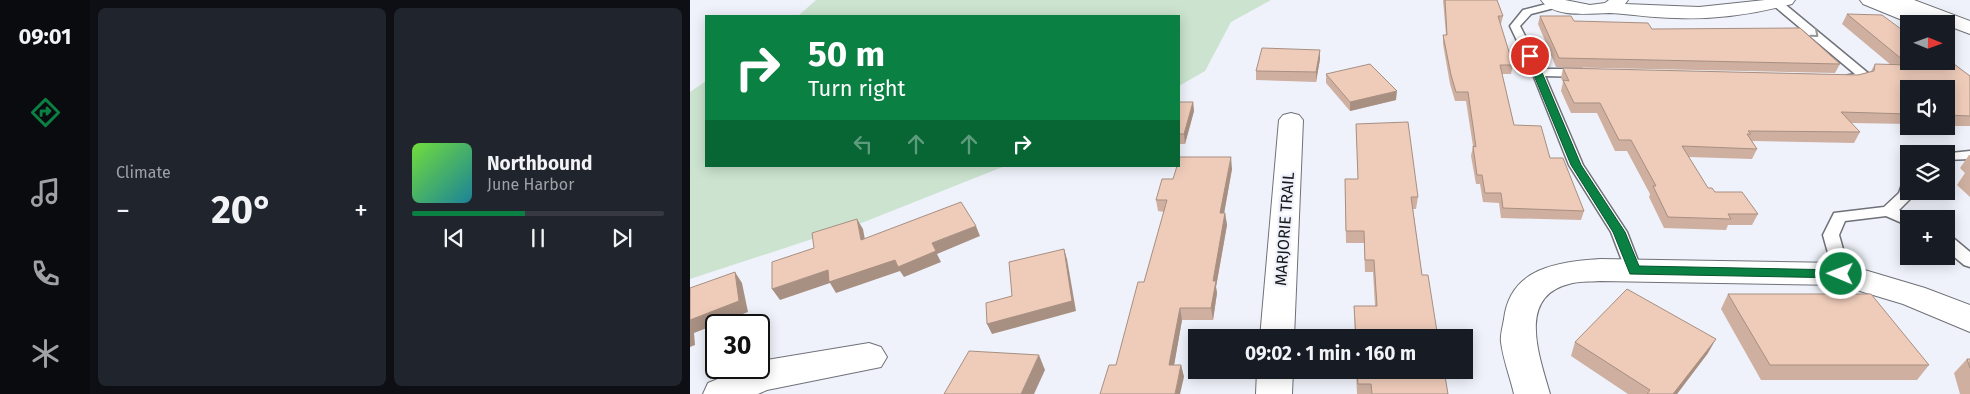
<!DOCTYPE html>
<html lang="en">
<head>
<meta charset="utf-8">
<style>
  body { margin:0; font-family:"Fira Sans",sans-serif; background:#20242c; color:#f1f3f6; height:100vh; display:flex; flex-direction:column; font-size:19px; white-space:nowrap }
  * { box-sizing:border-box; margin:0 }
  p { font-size:16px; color:#9ea1a6 }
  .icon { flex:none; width:28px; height:28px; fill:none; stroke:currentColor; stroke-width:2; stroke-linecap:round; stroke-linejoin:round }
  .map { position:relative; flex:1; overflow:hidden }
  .details { display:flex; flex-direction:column; gap:8px; padding:8px; background:#0d0f14; width:600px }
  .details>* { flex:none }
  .banner { position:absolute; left:15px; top:15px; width:475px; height:152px; border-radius:0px; box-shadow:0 2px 12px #0003; background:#0b8043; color:#fff; overflow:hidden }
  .needle { width:32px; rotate:91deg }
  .tools { position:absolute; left:1210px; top:15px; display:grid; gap:10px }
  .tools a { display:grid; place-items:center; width:55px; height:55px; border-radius:0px; background:#171b24; box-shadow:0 2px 12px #0003; font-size:25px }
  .speed { position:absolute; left:15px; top:314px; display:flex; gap:10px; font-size:25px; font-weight:700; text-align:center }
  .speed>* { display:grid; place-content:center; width:65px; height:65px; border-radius:50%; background:#171b24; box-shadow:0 2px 12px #0003; line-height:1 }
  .speed .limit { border:2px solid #111; border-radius:8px; background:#fff; color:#111 }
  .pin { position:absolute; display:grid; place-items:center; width:42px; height:42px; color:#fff; margin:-21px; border:2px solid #fff; border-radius:50%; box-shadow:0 1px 5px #0007 }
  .me { position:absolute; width:55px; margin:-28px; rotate:271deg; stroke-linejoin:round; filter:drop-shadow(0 0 4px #0008) }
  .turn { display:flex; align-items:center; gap:18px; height:105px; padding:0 20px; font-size:22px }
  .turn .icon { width:65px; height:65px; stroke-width:2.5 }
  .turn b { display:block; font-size:35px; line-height:42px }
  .lanes { display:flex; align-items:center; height:48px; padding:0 20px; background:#0003; justify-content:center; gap:25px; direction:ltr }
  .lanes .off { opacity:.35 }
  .big { font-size:38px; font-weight:700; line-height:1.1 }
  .details .tile { flex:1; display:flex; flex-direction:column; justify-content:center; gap:8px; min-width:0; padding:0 18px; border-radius:8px; background:#20242c }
  .song { display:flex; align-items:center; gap:15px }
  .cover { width:60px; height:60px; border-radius:8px; background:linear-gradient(135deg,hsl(100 70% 55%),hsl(190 70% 35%)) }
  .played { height:5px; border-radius:2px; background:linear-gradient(90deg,#0b8043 45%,#363941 45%) }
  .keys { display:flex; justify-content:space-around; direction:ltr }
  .heat { display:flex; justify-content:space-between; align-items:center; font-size:28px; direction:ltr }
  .details .tiles { flex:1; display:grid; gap:8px; grid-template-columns:repeat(2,1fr) }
  .trip { position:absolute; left:498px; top:329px; width:285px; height:50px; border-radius:0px; background:#171b24; box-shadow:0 2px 12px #0003; font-weight:700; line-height:50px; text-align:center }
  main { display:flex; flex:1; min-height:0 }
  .menu { display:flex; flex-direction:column; width:90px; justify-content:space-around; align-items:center; background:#090b0e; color:#9ea1a6 }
  .menu .icon { width:35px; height:35px }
  .menu .current { color:#0b8043 }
  .menu b { font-size:22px; color:#f1f3f6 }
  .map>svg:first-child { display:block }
  .green { fill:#cbe3cf }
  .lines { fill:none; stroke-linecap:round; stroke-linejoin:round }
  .lane-casing { stroke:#6e7178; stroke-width:3 }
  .street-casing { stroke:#6e7178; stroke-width:2 }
  .lane { fill:#fff; fill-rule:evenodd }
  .street { fill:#fff; fill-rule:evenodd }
  .wall { fill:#ceafa0 }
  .shaded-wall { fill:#a78f82 }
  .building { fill:#efccba; stroke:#a78f82 }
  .oneway { stroke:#979798 }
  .route { fill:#0b8043; stroke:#07532c }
  .labels { text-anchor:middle; stroke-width:4.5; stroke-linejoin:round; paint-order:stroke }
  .street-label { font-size:16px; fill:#17181a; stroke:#eff2fa }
</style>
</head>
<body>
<main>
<nav class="menu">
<b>09:01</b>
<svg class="icon current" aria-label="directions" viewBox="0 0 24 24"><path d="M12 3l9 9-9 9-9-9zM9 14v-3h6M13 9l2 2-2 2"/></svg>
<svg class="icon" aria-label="music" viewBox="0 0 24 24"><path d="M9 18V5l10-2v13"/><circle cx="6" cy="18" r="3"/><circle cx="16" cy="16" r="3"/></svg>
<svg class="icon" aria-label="phone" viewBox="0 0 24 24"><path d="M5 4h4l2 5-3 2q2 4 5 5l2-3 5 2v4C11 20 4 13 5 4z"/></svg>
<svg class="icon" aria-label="climate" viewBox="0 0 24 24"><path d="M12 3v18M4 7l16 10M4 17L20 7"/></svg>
</nav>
<section class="details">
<div class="tiles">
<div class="tile"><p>Climate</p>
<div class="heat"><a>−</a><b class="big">20°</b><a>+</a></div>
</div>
<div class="tile">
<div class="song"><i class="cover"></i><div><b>Northbound</b><p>June Harbor</p></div></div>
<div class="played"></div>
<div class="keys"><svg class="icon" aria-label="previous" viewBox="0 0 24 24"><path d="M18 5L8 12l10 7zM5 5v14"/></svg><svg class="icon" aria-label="pause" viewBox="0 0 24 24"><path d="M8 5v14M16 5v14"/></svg><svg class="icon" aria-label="next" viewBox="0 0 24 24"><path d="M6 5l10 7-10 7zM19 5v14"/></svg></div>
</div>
</div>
</section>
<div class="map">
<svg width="1280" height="394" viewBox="0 0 1280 394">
  <rect width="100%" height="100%" fill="#eff2fa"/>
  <!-- green -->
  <g class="green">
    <path d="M126,0H581L541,22L515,71L489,86V16H108Z"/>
    <path d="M16,81V166H315L174,222L0,279V92Z"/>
  </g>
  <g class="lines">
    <defs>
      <g id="lane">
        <path d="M868,1L873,4L872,6L841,14L830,26L852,69H892L898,73L892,77L855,76L893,165L937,232L952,271L950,275L944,277L938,275L936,271L921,232L879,165L842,72L820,26L833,10Z"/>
        <path d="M1083,1H1091L1178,73V79L1154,82V76L1165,74L1083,5Z"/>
        <path d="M1280,151V159L1256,160V154H1251Z"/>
        <path d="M1219,178V191H1224L1221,198L1209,210L1225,219H1219V226L1196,216L1155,221L1149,235L1160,274L1157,278L1151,280L1145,278L1133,235L1144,213L1194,207L1209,193L1214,179Z"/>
        <path d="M1256,236L1262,237L1280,252V267L1274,265L1256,250Z"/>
      </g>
      <g id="street">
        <path d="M851,0H875L900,5L915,3L919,0H938L935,4L1009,7L1075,0H1105L1102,4C1064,14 1025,20 985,18C963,18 941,14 920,13C901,13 864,19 851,0Z"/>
        <path d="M1170,0H1224L1280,21V34L1232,16L1231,22H1217L1173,4Z"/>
        <path d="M601,113L609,115L613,120L604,338H570L589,120L593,115Z"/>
        <path d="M910,259L1151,263L1235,288L1280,305V332L1213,304L1150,285L910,281C900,282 888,281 879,284C826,297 850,358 860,394H824C820,377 813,359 811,342C810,335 813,326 814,319C820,268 867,262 910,259Z"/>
        <path d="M179,343L191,347L197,357L191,367L77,390L68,394H13L18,383L54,368H69V362L71,361Z"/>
        <path d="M567,370H603L602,394H566Z"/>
      </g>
    </defs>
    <!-- lane casing -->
    <use href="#lane" class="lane-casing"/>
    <!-- street casing -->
    <use href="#street" class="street-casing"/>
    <!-- lane -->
    <use href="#lane" class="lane"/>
    <!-- street -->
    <use href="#street" class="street"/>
  </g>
  <!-- wall -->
  <g class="wall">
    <path d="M753,0H807L813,16L811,24H810L823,65L821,74H812L824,125L860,158L894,211L891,220L811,218L809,203L793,202L790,184H786L781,156L783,146L776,101H765L760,84L753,44V35H756Z"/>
    <path d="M1157,14L1219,35L1280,76V126H1256V89H1219V124L1161,123L1170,132L1164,143L1062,141L1067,149L1062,159L999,157L1018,188L1068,214L1062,225H1038L1036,230L974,228L959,197L960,194L937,151H925L907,113H881L871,91L873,82L871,78L873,68L1168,75L1181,71L1185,64L1201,65L1152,24Z"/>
    <path d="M850,16L884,21L962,29L1150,64L1145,73L866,67L848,24Z"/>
    <path d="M630,50V59L626,82L566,80V71Z"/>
    <path d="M636,74L706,100L660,111L636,83Z"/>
    <path d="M489,102H503L504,111L495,144H489Z"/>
    <path d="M666,124L728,197L726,209H723L732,275L748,338H665L664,306H685L683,272H675L674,243H656L655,179H668Z"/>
    <path d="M1279,155H1280V197L1267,185L1275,173L1270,168Z"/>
    <path d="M542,169L534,213H535L537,225L526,287L527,293L523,320H492L484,365H491L494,377L426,365L454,282L474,212L468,211L466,200L483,179Z"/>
    <path d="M1038,294L1239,365L1227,380H1071L1031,309Z"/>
    <path d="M885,342L1018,353L987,394H938L881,356Z"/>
    <path d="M1277,359H1280V394H1270L1264,373Z"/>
    <path d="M666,370H754L758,394H667Z"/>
  </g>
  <!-- shaded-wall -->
  <g class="shaded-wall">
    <path d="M630,50V59L626,82V72Z"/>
    <path d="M707,91L706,100L660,111V102Z"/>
    <path d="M503,102L504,111L495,144L494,134Z"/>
    <path d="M541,157L542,169L532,225L530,213Z"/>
    <path d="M535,213L537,225L526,287L527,293L523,320L521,308L523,281Z"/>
    <path d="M167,219L173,229L177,250L171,240Z"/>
    <path d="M286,226L290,236L247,254L251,262L214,277L210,271L146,293L140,283L90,300L82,289L138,270L242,243Z"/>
    <path d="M374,249L377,259L386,311L302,334L297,324Z"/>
    <path d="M45,272L52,283L58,312L4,333L5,345L0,347V320Z"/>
    <path d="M490,308L492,320L482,377L479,365Z"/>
    <path d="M1026,339L1018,353L987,394H983Z"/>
    <path d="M349,355L355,370L344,394H331Z"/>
    <path d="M491,365L494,377L490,394H485Z"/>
  </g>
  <!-- building -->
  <g class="building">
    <path d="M755,0H807L813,16H808L823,65H810L824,125L851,126L860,158H873L894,211L813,208L811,193H795L792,175H787L783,146L786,147L778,92H766L761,75L753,35H757Z"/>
    <path d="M1157,14L1192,15L1219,35V61H1256V58L1280,76V116L1256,115V89H1219V114L1151,112L1170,132L1058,131L1061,134H1057L1067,149L992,146L1018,188H1022L1025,192H1052L1068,214H1038L1041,219L978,217L963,186H966L941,140H929L910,103H884L873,80L879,81L873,68L1168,75L1184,71L1185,64L1219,65Z"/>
    <path d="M850,16H881L884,21L958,23L962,29L1110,28L1150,64L869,58Z"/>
    <path d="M572,48L630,50L626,72L566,71Z"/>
    <path d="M680,64L707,91L660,102L636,74Z"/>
    <path d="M489,102H503L494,134H489Z"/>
    <path d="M718,122L728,197H721L732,275H738L748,338H666L664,306H687L684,260H675L674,231H656L655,179H668L666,124Z"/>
    <path d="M489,157H541L530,213H535L523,281H526L521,308H490L479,365H491L485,394H410L419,365H426L448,282H454L477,200H466L472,179H483L487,166H489Z"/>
    <path d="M271,202L286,226L242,243L246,251L208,267L205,260L139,282L138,270L82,289V262L124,248L122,233L167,219L171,240Z"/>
    <path d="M374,249L382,301L297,324L296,303L322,296L319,262Z"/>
    <path d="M45,272L49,301L0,320V288Z"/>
    <path d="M937,289L1026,339L983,394H957L960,390L885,342Z"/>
    <path d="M1038,294H1181L1239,365H1080Z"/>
    <path d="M279,351L349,355L331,394H254Z"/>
    <path d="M1277,359H1280V368Z"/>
    <path d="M667,370H754L758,394H682L681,384H668Z"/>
  </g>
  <!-- one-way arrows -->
  <defs><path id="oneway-chevron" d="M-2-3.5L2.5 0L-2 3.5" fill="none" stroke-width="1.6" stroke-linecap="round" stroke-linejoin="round" transform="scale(1.25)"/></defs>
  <use class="oneway" href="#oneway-chevron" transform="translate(1125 34) rotate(41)"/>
  <!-- route -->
  <path class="route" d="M840,54L845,56L891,165L935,232L949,266L1151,270L1158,274L1156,278L940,274L923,232L881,165L836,56Z"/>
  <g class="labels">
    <!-- street labels -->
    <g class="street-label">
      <text transform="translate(594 229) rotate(-86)" y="6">MARJORIE TRAIL</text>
    </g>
  </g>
</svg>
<div class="tools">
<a><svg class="needle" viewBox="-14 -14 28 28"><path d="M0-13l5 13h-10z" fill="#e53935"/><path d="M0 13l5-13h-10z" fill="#9ea1a6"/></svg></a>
<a><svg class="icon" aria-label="sound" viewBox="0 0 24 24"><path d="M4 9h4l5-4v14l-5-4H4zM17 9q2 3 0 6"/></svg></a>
<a><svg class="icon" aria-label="layers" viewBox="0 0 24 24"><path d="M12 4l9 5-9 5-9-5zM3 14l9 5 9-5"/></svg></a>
<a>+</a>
</div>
<div class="speed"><div class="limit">30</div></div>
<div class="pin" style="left:840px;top:56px;background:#d93025"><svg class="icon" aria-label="arrive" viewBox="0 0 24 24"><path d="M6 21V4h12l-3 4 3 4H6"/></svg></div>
<svg class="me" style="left:1151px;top:274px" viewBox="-20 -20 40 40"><circle r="17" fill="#0b8043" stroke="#fff" stroke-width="3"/><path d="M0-11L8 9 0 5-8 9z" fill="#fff"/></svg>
<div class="trip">09:02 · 1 min · 160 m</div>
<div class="banner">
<div class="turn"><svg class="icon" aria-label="right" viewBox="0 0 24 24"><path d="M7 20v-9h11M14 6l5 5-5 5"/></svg><div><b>50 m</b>Turn right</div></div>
<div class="lanes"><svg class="icon off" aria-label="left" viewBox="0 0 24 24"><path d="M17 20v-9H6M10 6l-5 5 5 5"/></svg><svg class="icon off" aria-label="ahead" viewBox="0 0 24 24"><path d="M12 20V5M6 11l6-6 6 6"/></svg><svg class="icon off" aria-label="ahead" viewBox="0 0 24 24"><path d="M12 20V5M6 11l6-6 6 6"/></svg><svg class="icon" aria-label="right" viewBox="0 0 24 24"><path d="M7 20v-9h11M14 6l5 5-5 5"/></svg></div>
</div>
</div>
</main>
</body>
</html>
